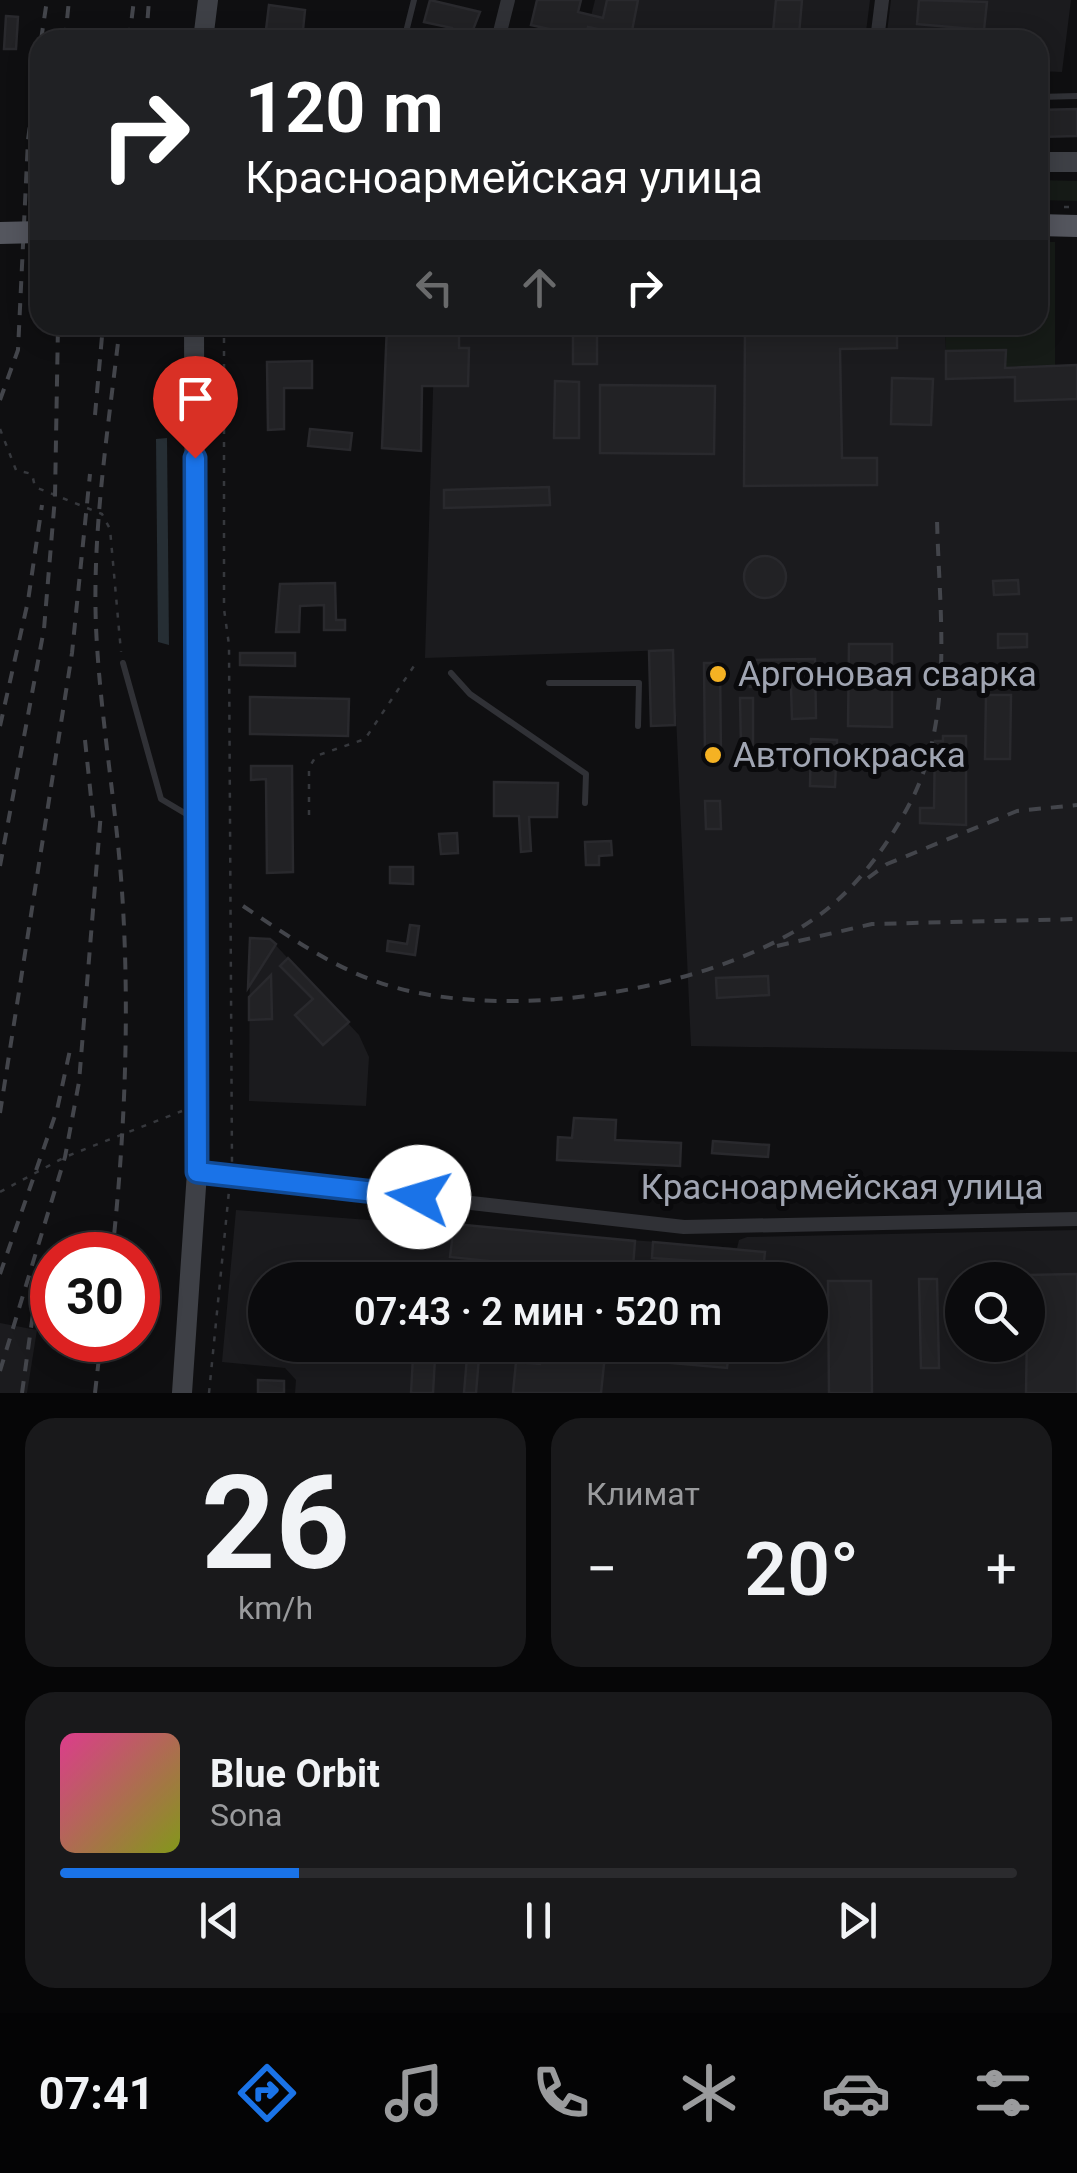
<!DOCTYPE html>
<html lang="ru">
<head>
<meta charset="utf-8">
<style>
  body { margin:0; font-family:Roboto,sans-serif; background:#19191b; color:#f1f3f6; height:100vh; display:flex; flex-direction:column; font-size:38px; white-space:nowrap }
  * { box-sizing:border-box; margin:0 }
  p { font-size:32px; color:#9a9b9d }
  .icon { flex:none; width:55px; height:55px; fill:none; stroke:currentColor; stroke-width:2; stroke-linecap:round; stroke-linejoin:round }
  .map { position:relative; height:1393px; overflow:hidden }
  .side { display:flex; flex-direction:column; gap:25px; padding:25px; background:#060607; flex:1 }
  .side>* { flex:none }
  .guide { position:absolute; left:30px; top:30px; width:1018px; height:305px; border-radius:30px; box-shadow:0 5px 25px #0003,0 0 0 2px #2b2b2e; background:#202124; color:#fff; overflow:hidden }
  .buttons { position:absolute; left:945px; top:1262px; display:grid; gap:20px }
  .buttons a { display:grid; place-items:center; width:100px; height:100px; border-radius:50%; background:#0b0b0d; box-shadow:0 5px 25px #0003,0 0 0 2px #2b2b2e; font-size:50px }
  .speed { position:absolute; left:30px; top:1232px; display:flex; gap:20px; font-size:50px; font-weight:700; text-align:center }
  .speed>* { display:grid; place-content:center; width:130px; height:130px; border-radius:50%; background:#0b0b0d; box-shadow:0 5px 25px #0003,0 0 0 2px #2b2b2e; line-height:1 }
  .speed .limit { border:15px solid #d22; background:#fff; color:#111 }
  .pin { position:absolute; display:grid; place-items:center; width:85px; height:85px; color:#fff; margin:-102px -42px; border-radius:50% 50% 50% 0; rotate:-45deg; box-shadow:0 0 10px #0007 }
  .pin .icon { rotate:45deg }
  .me { position:absolute; width:110px; margin:-55px; rotate:276deg; stroke-linejoin:round; filter:drop-shadow(0 0 8px #0008) }
  .turn { display:flex; align-items:center; gap:35px; height:210px; padding:0 50px; font-size:45px }
  .turn .icon { width:130px; height:130px; stroke-width:2.5 }
  .turn b { display:block; font-size:70px; line-height:85px }
  .lanes { display:flex; align-items:center; height:95px; padding:0 50px; background:#0003; justify-content:center; gap:50px; direction:ltr }
  .lanes .off { opacity:.35 }
  .big { font-size:75px; font-weight:600; line-height:1.1 }
  .side .card { flex:1; display:flex; flex-direction:column; justify-content:center; gap:15px; min-width:0; padding:0 35px; border-radius:30px; background:#19191b }
  .side .dial { align-items:center; gap:0 }
  .dial b { font-size:130px; line-height:1 }
  .song { display:flex; align-items:center; gap:30px }
  .cover { width:120px; height:120px; border-radius:15px; background:linear-gradient(135deg,hsl(330 70% 55%),hsl(70 70% 35%)) }
  .played { height:10px; border-radius:5px; background:linear-gradient(90deg,#1a73e8 25%,#2b2b2e 25%) }
  .keys { display:flex; justify-content:space-around; direction:ltr }
  .heat { display:flex; justify-content:space-between; align-items:center; font-size:55px; direction:ltr }
  .side .tiles { flex:1; display:grid; gap:25px; grid-template-columns:1fr 1fr }
  .card:last-child { grid-column:span 2 }
  .trip { position:absolute; left:248px; top:1262px; width:580px; height:100px; border-radius:50px; background:#0b0b0d; box-shadow:0 5px 25px #0003,0 0 0 2px #2b2b2e; font-weight:600; line-height:100px; text-align:center }
  .menu { display:flex; height:160px; justify-content:space-around; align-items:center; background:#040405; color:#9a9b9d }
  .menu .icon { width:70px; height:70px }
  .menu .current { color:#1a73e8 }
  .menu b { font-size:45px; color:#f1f3f6 }
  .map>svg:first-child { display:block }
  .built { fill:#1b1b1e; fill-rule:evenodd }
  .green { fill:#161b17 }
  .water { fill:#262e34 }
  .building { fill:#222225; stroke:#29292d; stroke-width:2.5 }
  .lines { fill:none; stroke-linecap:round; stroke-linejoin:round }
  .path { stroke:#36383d; stroke-width:2.5; stroke-dasharray:5 8; stroke-linecap:butt }
  .service { stroke:#303136; stroke-width:6 }
  .minor { stroke:#303136; stroke-width:14 }
  .secondary { stroke:#3e4046; stroke-width:20 }
  .trunk { stroke:#54565e; stroke-width:22 }
  .rail { stroke:#43454b; stroke-width:4; stroke-dasharray:12 10; stroke-linecap:butt }
  .trunk-bridge { stroke:#54565e; stroke-width:22 }
  .route-casing { stroke:#114b97; stroke-width:25 }
  .route { stroke:#1a73e8; stroke-width:18 }
  .poi-dot { fill:#f5b223; stroke:#0a0a0c; stroke-width:4 }
  .labels { text-anchor:middle; stroke-width:10; stroke-linejoin:round; paint-order:stroke }
  .poi-label { font-size:35px; fill:#a0a5b2; stroke:#0a0a0c; text-anchor:start }
  .street-label { font-size:35px; fill:#a0a5b2; stroke:#0a0a0c }
</style>
</head>
<body>
<div class="map">
<svg width="1077" height="1393" viewBox="0 0 1077 1393">
  <rect width="100%" height="100%" fill="#0f0f11"/>
  <!-- built -->
  <g class="built">
    <path d="M595,0H870L865,40H585Z"/>
    <path d="M891,0H1071L1062,72L1038,71V40H886Z"/>
    <path d="M435,325H945L946,351L1006,350V367L1077,365V1052L691,1046L673,650L425,658Z"/>
    <path d="M250,938L270,939L359,1035L369,1057L366,1106L249,1101Z"/>
    <path d="M236,1210L737,1248L739,1240L747,1237L1077,1230V1393H295L296,1380L285,1368L222,1362ZM265,1280H810V1345H265ZM962,1280H1028V1345H962Z"/>
    <path d="M0,1323L37,1330L27,1393H0Z"/>
  </g>
  <!-- green -->
  <g class="green">
    <path d="M1038,180L1077,181V201L1038,200Z"/>
    <path d="M1038,242H1055V365L1005,367V350L946,351L945,325H1038Z"/>
  </g>
  <!-- water -->
  <path class="water" d="M167,438L169,645L158,642L156,439Z"/>
  <!-- building -->
  <g class="building">
    <path d="M430,0L480,12L469,40H450L452,28L424,22Z"/>
    <path d="M537,0H581L578,12L603,18L607,0H638L631,36L588,27L585,37L531,25Z"/>
    <path d="M776,0H802L799,34L773,32Z"/>
    <path d="M919,0L987,2L984,30L917,24Z"/>
    <path d="M269,5L305,10L302,40L265,38Z"/>
    <path d="M6,16L18,17L16,49H4Z"/>
    <path d="M1077,109V136L1038,137V110Z"/>
    <path d="M387,325H459V348H469L468,386H422L421,451L382,448Z"/>
    <rect x="573" y="325" width="24" height="39"/>
    <path d="M745,325H897V348L840,349L842,458H877V485L744,486Z"/>
    <path d="M1006,350L1005,368L1077,365V399L1015,401V377L946,379V351Z"/>
    <path d="M312,361V388H284V429L268,430L267,362Z"/>
    <path d="M892,378L933,379L931,425L891,424Z"/>
    <path d="M555,381L579,382V438H554Z"/>
    <path d="M600,385L715,386L714,454L600,453Z"/>
    <path d="M310,429L352,433L350,450L308,446Z"/>
    <path d="M549,487L550,505L444,508V490Z"/>
    <circle cx="765" cy="577" r="21"/>
    <path d="M1018,580L1019,594L994,595L993,581Z"/>
    <path d="M335,583L336,620H345V630H324V605L300,606L299,632H276L280,584Z"/>
    <path d="M998,634H1027V647L998,648Z"/>
    <path d="M849,644H892V727L848,726Z"/>
    <path d="M673,650L675,725L651,726L649,651Z"/>
    <path d="M240,653H295V666L240,665Z"/>
    <path d="M815,659L816,718L792,719L791,686L750,687V660Z"/>
    <path d="M704,663H720L721,757H705Z"/>
    <path d="M986,695H1011L1010,759H985Z"/>
    <path d="M250,697L349,699L348,736L250,734Z"/>
    <path d="M740,698H753V745L741,746Z"/>
    <path d="M943,736H966V825L920,823V808H934L935,741H943Z"/>
    <path d="M811,739L837,740L835,787L810,786Z"/>
    <path d="M251,766H292L293,872L267,873L266,779L251,780Z"/>
    <path d="M494,782L558,783L557,817H529L531,851L521,852L519,816H494Z"/>
    <path d="M705,801H720L721,829H706Z"/>
    <path d="M457,833L458,853L441,854L439,834Z"/>
    <path d="M611,841L612,855L599,856V865H586L585,842Z"/>
    <path d="M390,867H413V884L390,883Z"/>
    <path d="M410,925L419,926L415,955L387,951L388,941L407,944Z"/>
    <path d="M250,938L270,939L276,944L248,988Z"/>
    <path d="M288,958L349,1022L323,1045L295,1015L313,999L280,966Z"/>
    <path d="M271,975L272,1019L249,1020V997Z"/>
    <path d="M768,976L769,995L717,998L716,978Z"/>
    <path d="M574,1118L616,1120L615,1140L681,1143L680,1166L557,1160L558,1137L572,1138Z"/>
    <path d="M713,1141L769,1145L768,1157L712,1153Z"/>
    <path d="M454,1224L635,1241L632,1280H546L547,1267L450,1257Z"/>
    <path d="M653,1242L765,1252L762,1280H749L750,1265L652,1258Z"/>
    <path d="M1077,1274V1393H1026L1028,1275Z"/>
    <path d="M919,1279H937L939,1368H921Z"/>
    <path d="M828,1281H871L872,1393H829Z"/>
    <path d="M468,1345H480L476,1393H464Z"/>
    <path d="M541,1345H606L601,1393H513L516,1362L540,1364Z"/>
    <path d="M641,1345L729,1351L727,1368L639,1360Z"/>
    <path d="M413,1357L435,1358L433,1393H411Z"/>
    <path d="M258,1380L284,1381V1393H258Z"/>
  </g>
  <g class="lines">
    <!-- path -->
    <g class="path">
      <path d="M1064,207H1077"/>
      <path d="M224,325V609L229,645L232,1163"/>
      <path d="M0,429L16,470L32,474L35,487L102,514L110,529L121,652"/>
      <path d="M309,815V768L316,756L365,739L416,663"/>
      <path d="M0,1192L65,1157L182,1111"/>
      <path d="M209,1393L229,1191"/>
    </g>
    <!-- service -->
    <g class="service">
      <path d="M501,32L534,40"/>
      <path d="M404,40L414,0"/>
      <path d="M1038,97L1077,96"/>
      <path d="M123,663L161,799L193,818"/>
      <path d="M451,673L470,694L586,774L585,803"/>
      <path d="M549,683H639L638,726"/>
    </g>
    <!-- minor -->
    <g class="minor">
      <path d="M498,40L508,0"/>
      <path d="M877,40L882,0"/>
      <path d="M197,1172L684,1227L1077,1219"/>
    </g>
    <!-- secondary -->
    <g class="secondary">
      <path d="M203,40L208,0"/>
      <path d="M1038,162H1077"/>
      <path d="M182,1393L197,1172L194,325"/>
    </g>
    <!-- trunk -->
    <path class="trunk" d="M1038,225L1077,226"/>
    <!-- rail -->
    <g class="rail">
      <path d="M41,40L47,0"/>
      <path d="M65,40L69,0"/>
      <path d="M129,40L134,0"/>
      <path d="M146,40L149,0"/>
      <path d="M0,400L18,350L28,140L40,49"/>
      <path d="M95,415L103,325"/>
      <path d="M0,726L28,601L42,505"/>
      <path d="M85,740L94,826"/>
      <path d="M0,866L44,629L55,497L58,325"/>
      <path d="M868,878L887,864L1017,811L1077,805"/>
      <path d="M243,906C284,933 327,964 375,981C498,1026 722,992 826,910C861,882 889,843 910,803C955,718 939,612 937,519"/>
      <path d="M777,946L872,924L1077,919"/>
      <path d="M0,1113L72,653L90,474"/>
      <path d="M112,1255C125,1135 130,1012 122,891C116,803 100,716 96,627C92,527 109,424 120,325"/>
      <path d="M0,1274L57,1110L70,1050"/>
      <path d="M0,1371L65,1157L79,1082L101,812"/>
      <path d="M22,1393L35,1299"/>
      <path d="M95,1393L101,1340"/>
    </g>
    <!-- trunk-bridge -->
    <path class="trunk-bridge" d="M0,233L40,232"/>
  </g>
  <g class="lines">
    <defs>
      <path id="route" d="M195,458L197,1172L419,1197"/>
    </defs>
    <!-- route casing -->
    <use href="#route" class="route-casing"/>
    <!-- route -->
    <use href="#route" class="route"/>
  </g>
  <!-- markers -->
  <g class="poi-dot">
    <circle cx="718" cy="674" r="10"/>
    <circle cx="713" cy="755" r="10"/>
  </g>
  <g class="labels">
    <!-- poi labels -->
    <g class="poi-label">
      <text x="738" y="686">Аргоновая сварка</text>
      <text x="733" y="767">Автопокраска</text>
    </g>
    <!-- street labels -->
    <g class="street-label">
      <text x="842" y="1199">Красноармейская улица</text>
    </g>
  </g>
</svg>
<div class="buttons">
<a><svg class="icon" aria-label="search" viewBox="0 0 24 24"><circle cx="10" cy="10" r="6"/><path d="M15 15l6 6"/></svg></a>
</div>
<div class="speed"><div class="limit">30</div></div>
<div class="pin" style="left:195px;top:458px;background:#d93025"><svg class="icon" aria-label="arrive" viewBox="0 0 24 24"><path d="M6 21V4h12l-3 4 3 4H6"/></svg></div>
<svg class="me" style="left:419px;top:1197px" viewBox="-20 -20 40 40"><circle r="19" fill="#fff"/><path d="M0-13L10 11 0 6-10 11z" fill="#1a73e8"/></svg>
<div class="trip">07:43 · 2 мин · 520 m</div>
<div class="guide">
<div class="turn"><svg class="icon" aria-label="right" viewBox="0 0 24 24"><path d="M7 20v-9h11M14 6l5 5-5 5"/></svg><div><b>120 m</b>Красноармейская улица</div></div>
<div class="lanes"><svg class="icon off" aria-label="left" viewBox="0 0 24 24"><path d="M17 20v-9H6M10 6l-5 5 5 5"/></svg><svg class="icon off" aria-label="ahead" viewBox="0 0 24 24"><path d="M12 20V5M6 11l6-6 6 6"/></svg><svg class="icon" aria-label="right" viewBox="0 0 24 24"><path d="M7 20v-9h11M14 6l5 5-5 5"/></svg></div>
</div>
</div>
<section class="side">
<div class="tiles">
<div class="card dial"><b>26</b><p>km/h</p></div>
<div class="card"><p>Климат</p>
<div class="heat"><a>−</a><b class="big">20°</b><a>+</a></div>
</div>
<div class="card">
<div class="song"><i class="cover"></i><div><b>Blue Orbit</b><p>Sona</p></div></div>
<div class="played"></div>
<div class="keys"><svg class="icon" aria-label="previous" viewBox="0 0 24 24"><path d="M18 5L8 12l10 7zM5 5v14"/></svg><svg class="icon" aria-label="pause" viewBox="0 0 24 24"><path d="M8 5v14M16 5v14"/></svg><svg class="icon" aria-label="next" viewBox="0 0 24 24"><path d="M6 5l10 7-10 7zM19 5v14"/></svg></div>
</div>
</div>
</section>
<nav class="menu">
<b>07:41</b>
<svg class="icon current" aria-label="directions" viewBox="0 0 24 24"><path d="M12 3l9 9-9 9-9-9zM9 14v-3h6M13 9l2 2-2 2"/></svg>
<svg class="icon" aria-label="music" viewBox="0 0 24 24"><path d="M9 18V5l10-2v13"/><circle cx="6" cy="18" r="3"/><circle cx="16" cy="16" r="3"/></svg>
<svg class="icon" aria-label="phone" viewBox="0 0 24 24"><path d="M5 4h4l2 5-3 2q2 4 5 5l2-3 5 2v4C11 20 4 13 5 4z"/></svg>
<svg class="icon" aria-label="climate" viewBox="0 0 24 24"><path d="M12 3v18M4 7l16 10M4 17L20 7"/></svg>
<svg class="icon" aria-label="car" viewBox="0 0 24 24"><path d="M5 17H2v-5l4-1 3-4h7l3 4 3 1v5h-3M9 17h6M6 11h13"/><circle cx="7" cy="17" r="2"/><circle cx="17" cy="17" r="2"/></svg>
<svg class="icon" aria-label="filters" viewBox="0 0 24 24"><path d="M4 7h16M4 17h16"/><circle cx="9" cy="7" r="2"/><circle cx="15" cy="17" r="2"/></svg>
</nav>
</body>
</html>
